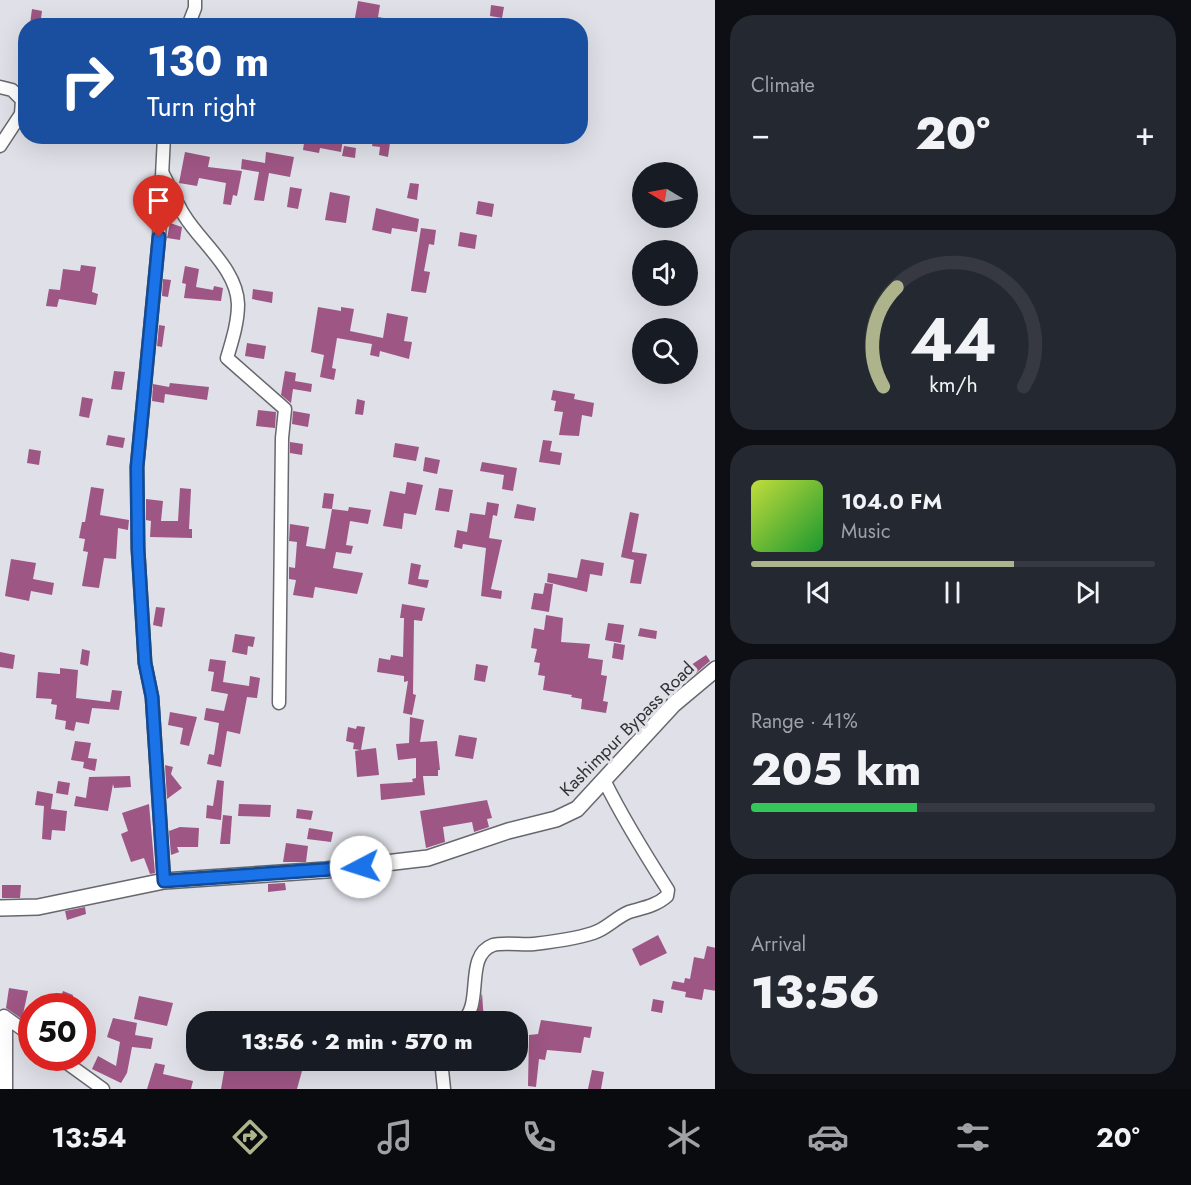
<!DOCTYPE html>
<html lang="en">
<head>
<meta charset="utf-8">
<style>
  body { margin:0; font-family:Jost,sans-serif; background:#242831; color:#f1f3f6; height:100vh; display:flex; flex-direction:column; font-size:22px; white-space:nowrap }
  * { box-sizing:border-box; margin:0 }
  p { font-size:20px; color:#9ea1a6 }
  .icon { flex:none; width:33px; height:33px; fill:none; stroke:currentColor; stroke-width:2; stroke-linecap:round; stroke-linejoin:round }
  .map { position:relative; flex:1; overflow:hidden }
  .sheet { display:flex; flex-direction:column; gap:15px; padding:15px; background:#0d0f14; width:476px }
  .sheet>* { flex:none }
  .top-card { position:absolute; left:18px; top:18px; width:570px; height:126px; border-radius:24px; box-shadow:0 6px 24px #0002; background:#1a4fa0; color:#fff; overflow:hidden }
  .needle { width:39px; rotate:280deg }
  .controls { position:absolute; left:632px; top:162px; display:grid; gap:12px }
  .controls a { display:grid; place-items:center; width:66px; height:66px; border-radius:50%; background:#171b24; box-shadow:0 6px 24px #0002; font-size:30px }
  .speed { position:absolute; left:18px; top:993px; display:flex; gap:12px; font-size:30px; font-weight:700; text-align:center }
  .speed>* { display:grid; place-content:center; width:78px; height:78px; border-radius:50%; background:#171b24; box-shadow:0 6px 24px #0002; line-height:1 }
  .speed .limit { border:9px solid #d22; background:#fff; color:#111 }
  .pin { position:absolute; display:grid; place-items:center; width:51px; height:51px; color:#fff; margin:-62px -26px; border-radius:50% 50% 50% 0; rotate:-45deg; box-shadow:0 0 6px #0007 }
  .pin .icon { rotate:45deg }
  .me { position:absolute; width:66px; margin:-33px; rotate:265deg; stroke-linejoin:round; filter:drop-shadow(0 0 4px #0008) }
  .turn { display:flex; align-items:center; gap:21px; height:126px; padding:0 30px; font-size:27px }
  .turn .icon { width:78px; height:78px; stroke-width:2.5 }
  .turn b { display:block; font-size:42px; line-height:51px }
  .big { font-size:45px; font-weight:800; line-height:1.1 }
  .sheet .widget { flex:1; display:flex; flex-direction:column; justify-content:center; gap:9px; min-width:0; padding:0 21px; border-radius:24px; background:#242831 }
  .sheet .dial { align-items:center; gap:0 }
  .dial svg { height:156px; overflow:visible; fill:none; stroke:#363941; stroke-width:7; stroke-linecap:round; text-anchor:middle }
  .dial text { fill:#f1f3f6; stroke:none }
  .song { display:flex; align-items:center; gap:18px }
  .cover { width:72px; height:72px; border-radius:9px; background:linear-gradient(135deg,hsl(70 70% 55%),hsl(130 70% 35%)) }
  .played { height:6px; border-radius:3px; background:linear-gradient(90deg,#adb48c 65%,#363941 65%) }
  .keys { display:flex; justify-content:space-around; direction:ltr }
  .heat { display:flex; justify-content:space-between; align-items:center; font-size:33px; direction:ltr }
  .charge { height:9px; border-radius:4px; background:linear-gradient(90deg,#34c759 41%,#363941 0) }
  .trip { position:absolute; left:186px; top:1011px; width:342px; height:60px; border-radius:24px; background:#171b24; box-shadow:0 6px 24px #0002; font-weight:800; line-height:60px; text-align:center }
  .dock { display:flex; height:96px; justify-content:space-around; align-items:center; background:#090b0e; color:#9ea1a6 }
  .dock .icon { width:42px; height:42px }
  .dock .active { color:#adb48c }
  .dock b { font-size:27px; color:#f1f3f6 }
  main { display:flex; flex:1; min-height:0 }
  .map>svg:first-child { display:block }
  .building { fill:#9e5684 }
  .lines { fill:none; stroke-linecap:round; stroke-linejoin:round }
  .minor-casing { stroke:#67686e; stroke-width:15 }
  .major-casing { stroke:#67686e; stroke-width:18 }
  .minor { stroke:#fff; stroke-width:12 }
  .major { stroke:#fff; stroke-width:15 }
  .route-casing { stroke:#114b97; stroke-width:15 }
  .route { stroke:#1a73e8; stroke-width:10 }
  .labels { text-anchor:middle; stroke-width:6; stroke-linejoin:round; paint-order:stroke }
  .street-label { font-size:18px; fill:#303133; stroke:#e0e1e8 }
</style>
</head>
<body>
<main>
<div class="map">
<svg width="716" height="1089" viewBox="0 0 716 1089">
  <rect width="100%" height="100%" fill="#e0e1e8"/>
  <!-- building -->
  <g class="building">
    <path d="M358,1L380,5L378,17L400,21V26L354,23Z"/>
    <path d="M491,5L504,7L502,18L490,16Z"/>
    <path d="M32,9L42,11L40,26L30,24Z"/>
    <path d="M305,136L334,141L335,138L343,139L341,152L320,148L319,153L303,150Z"/>
    <path d="M374,136H391L388,157L379,155L380,147L372,146Z"/>
    <path d="M344,146L356,148L355,158L342,156Z"/>
    <path d="M185,152L210,157L208,167L242,171L237,196L233,195L231,205L223,204L226,183L199,178L197,186L179,183Z"/>
    <path d="M266,152L294,157L290,177L269,173L264,201L254,200L259,172L241,169L242,159L265,163Z"/>
    <path d="M410,183L419,184L417,200L407,198Z"/>
    <path d="M290,187L302,189L298,209L287,207Z"/>
    <path d="M330,192L350,196L346,223L325,220Z"/>
    <path d="M478,201L494,204L492,217L476,214Z"/>
    <path d="M376,208L419,219L417,232L392,228L391,234L372,230Z"/>
    <path d="M170,223L182,227L180,240L167,238Z"/>
    <path d="M421,228L436,230L434,245L429,244L424,271L430,272L426,293L411,291Z"/>
    <path d="M460,232L477,235L475,249L458,246Z"/>
    <path d="M81,265L96,267L92,292L98,294L96,305L59,299L57,307L46,306L49,289L60,290L63,269L80,271Z"/>
    <path d="M185,266L199,269L196,287L213,290L214,286L223,288L221,301L184,298L186,284L182,283Z"/>
    <path d="M163,279L171,280L168,297L162,296Z"/>
    <path d="M253,289L273,292L272,303L252,299Z"/>
    <path d="M318,307L341,311V307L354,309L350,331L383,338L387,313L408,317L404,341L412,342L409,359L380,351L379,357L370,355L372,344L337,338L332,368L336,369L334,380L320,377L324,355L311,352Z"/>
    <path d="M159,325L165,326L162,347L157,346Z"/>
    <path d="M247,343L266,346L264,359L245,356Z"/>
    <path d="M114,371L125,372L122,390L111,389Z"/>
    <path d="M285,371L296,373L295,381L312,384L311,392L293,389L291,403L281,395Z"/>
    <path d="M170,383L209,387L207,400L165,394L164,403L152,401L153,384L169,387Z"/>
    <path d="M553,390L575,394L574,399L594,403L592,417L582,415L579,436L559,435L563,412L554,411L556,401L551,400Z"/>
    <path d="M82,397L93,399L89,418L79,416Z"/>
    <path d="M357,399L365,401L363,415L355,414Z"/>
    <path d="M258,410L276,412L275,428L256,426Z"/>
    <path d="M293,411L310,414L308,427L292,424Z"/>
    <path d="M108,435L125,438L123,448L106,445Z"/>
    <path d="M543,440L552,441L550,451L562,453L560,465L539,462Z"/>
    <path d="M290,442L303,444L302,455L290,453Z"/>
    <path d="M395,443L419,447L416,461L393,457Z"/>
    <path d="M29,449L41,451L39,465L27,463Z"/>
    <path d="M425,457L440,460L437,474L423,471Z"/>
    <path d="M482,462L517,468L513,491L502,489L504,475L480,471Z"/>
    <path d="M407,482L423,485L416,515L404,513L402,529L383,526L390,491L405,494Z"/>
    <path d="M91,487L104,489L100,515L129,520L128,530L118,528L116,559L104,558L99,588L82,586L88,552L83,551L85,539L79,538L82,522H85Z"/>
    <path d="M180,488L191,489L189,529H192V538L150,537L151,521L146,520V499L163,501L161,521H178Z"/>
    <path d="M439,488L453,490L449,512L435,510Z"/>
    <path d="M324,493L334,494L332,509L348,511L349,507L371,510L368,524L350,521L346,545L353,546L351,554L336,552L333,568L363,573L357,594L315,587L313,598L293,595L296,580L289,579V567L295,568L297,542L289,541L290,524L309,527L306,546L325,549L332,509L322,508Z"/>
    <path d="M487,502L499,504L497,516L493,515L489,538L502,540L491,589L502,591L501,599L481,596L486,548L463,544L462,549L454,547L457,530L467,532L470,513L485,515Z"/>
    <path d="M517,504L536,508L534,521L514,518Z"/>
    <path d="M630,512L639,514L632,552L647,554L641,584L630,583L634,560L621,557Z"/>
    <path d="M11,559L36,563L33,579L54,583L52,595L31,591L29,601L5,596Z"/>
    <path d="M581,559L604,563L602,576L590,574L587,592L547,582L548,573L577,578Z"/>
    <path d="M411,563L421,565L418,579L429,580L427,588L408,584Z"/>
    <path d="M545,583L553,584L549,612L531,609L534,593L543,594Z"/>
    <path d="M402,604L425,608L422,621L414,620L413,694L416,695L412,715L403,713L408,681L404,682V676L377,672L379,658L390,660L391,655L403,657L404,618H400Z"/>
    <path d="M156,607L165,608L162,627L153,625Z"/>
    <path d="M546,615L563,618L561,642L590,644L588,658L603,660L601,675L607,676L603,701L608,702L606,713L581,709L582,699L571,697L572,695L543,690L545,676L538,675L540,663L534,662L537,649L531,648L534,628L544,630Z"/>
    <path d="M608,623L624,625L621,643L605,640Z"/>
    <path d="M640,628L657,631L656,639L638,636Z"/>
    <path d="M235,634L255,637L253,647L248,646L247,655L232,652Z"/>
    <path d="M614,643L625,645L623,660L612,658Z"/>
    <path d="M82,649L90,651L88,666L80,664Z"/>
    <path d="M0,652L15,655L13,669L0,667Z"/>
    <path d="M706,655L710,661L696,673L691,665Z"/>
    <path d="M210,659L226,661L223,682L249,686L250,676L260,678L257,698L247,697L240,734L227,731L221,767L207,764L209,754L214,755L219,723L204,720L206,708L224,711L228,694L211,691L214,672L208,671Z"/>
    <path d="M476,664L488,666L485,682L474,680Z"/>
    <path d="M60,668L78,670L76,698L110,702L112,690L122,691L119,710L92,708L89,724L76,722L74,731L65,729L66,721L55,719L57,705L51,704L52,699L36,698L38,672L60,674Z"/>
    <path d="M170,712L197,717L189,746L180,744L183,728L168,725Z"/>
    <path d="M410,717L424,720L420,742L437,741L440,770H438V776H423L425,795L381,800L380,784L413,782L412,779L416,778V758L398,760L396,744L409,743Z"/>
    <path d="M357,726L365,727L361,750L376,748L379,775L357,777L355,751L360,750L353,749L354,743L346,741L348,727L356,729Z"/>
    <path d="M459,735L477,738L473,759L455,756Z"/>
    <path d="M75,741L91,743L88,758L97,759L95,771L83,768L84,762L71,760Z"/>
    <path d="M165,765L173,767L171,774L182,788L167,799Z"/>
    <path d="M130,776L131,787L114,788L113,784L108,811L74,806L76,796L86,798L89,777Z"/>
    <path d="M217,780L224,781L221,820L206,818L207,805L213,806Z"/>
    <path d="M58,781L70,783L68,795L56,793Z"/>
    <path d="M37,791L53,794L51,809L67,811L65,831L52,830L51,840L42,839L44,806L35,805Z"/>
    <path d="M487,800L492,818L487,819L489,827L474,832L472,822L443,827L445,842L426,848L420,811Z"/>
    <path d="M149,804L155,873L150,874L144,858L131,862L121,834L128,831L122,813Z"/>
    <path d="M239,804L271,805L270,817L238,816Z"/>
    <path d="M297,809L313,811L311,820L296,818Z"/>
    <path d="M223,815L232,816L230,844H220Z"/>
    <path d="M180,827L199,828L198,847H177L179,852L171,855L169,831Z"/>
    <path d="M309,828L333,832L331,842L307,839Z"/>
    <path d="M286,843L308,846L306,862H283Z"/>
    <path d="M285,883L286,890L268,892V884Z"/>
    <path d="M2,885H21L20,898H2Z"/>
    <path d="M85,907L86,914L67,920L65,911Z"/>
    <path d="M658,935L667,953L640,966L632,949Z"/>
    <path d="M707,946L716,948V991L704,989L702,1000L685,997L686,992L671,989L673,981L684,983L685,978L690,979L694,957L704,959Z"/>
    <path d="M9,988L28,991L22,1019L6,1008Z"/>
    <path d="M63,991L73,995L69,1006H41L47,996L59,1002Z"/>
    <path d="M482,993L484,1022H477L476,1017Z"/>
    <path d="M139,996L173,1003L167,1026L134,1019Z"/>
    <path d="M653,999L664,1001L662,1013L651,1011Z"/>
    <path d="M113,1018L137,1023L135,1035L153,1038L151,1049L132,1047L127,1073L121,1083L92,1069L98,1056L116,1066L120,1042L107,1037Z"/>
    <path d="M541,1020L592,1027L590,1038L584,1037L581,1053L547,1050L545,1060L539,1059L536,1087L528,1086L529,1035L538,1034Z"/>
    <path d="M226,1060H305L297,1089H221Z"/>
    <path d="M155,1063L165,1065L163,1074L193,1081L191,1089H147Z"/>
    <path d="M592,1070L604,1072L601,1089H588Z"/>
  </g>
  <g class="lines">
    <defs>
      <g id="minor">
        <path d="M188,26L195,8V0"/>
        <path d="M0,87L12,90L22,100L21,114L0,146"/>
        <path d="M164,136L159,237L137,467L138,549L145,663L152,697L164,881"/>
        <path d="M163,174C170,187 176,202 184,215C201,243 237,269 238,304C238,323 232,341 227,358L285,409L282,438L279,703"/>
        <path d="M4,1016L32,1036"/>
        <path d="M461,1022C485,1006 463,956 493,945C501,942 524,945 534,944C551,942 583,938 598,931C609,926 617,917 629,912C642,908 656,906 667,896L668,890C645,854 623,819 604,780"/>
        <path d="M60,1058L103,1089"/>
        <path d="M441,1060L444,1089"/>
        <path d="M6,1089V1018"/>
      </g>
      <path id="major" d="M0,908L38,907L164,881L326,870L428,858L508,831L556,819L577,809L674,704L716,669"/>
    </defs>
    <!-- minor casing -->
    <use href="#minor" class="minor-casing"/>
    <!-- major casing -->
    <use href="#major" class="major-casing"/>
    <!-- minor -->
    <use href="#minor" class="minor"/>
    <!-- major -->
    <use href="#major" class="major"/>
  </g>
  <g class="lines">
    <defs>
      <path id="route" d="M159,237L137,467L138,549L145,663L152,697L164,881L361,867"/>
    </defs>
    <!-- route casing -->
    <use href="#route" class="route-casing"/>
    <!-- route -->
    <use href="#route" class="route"/>
  </g>
  <g class="labels">
    <!-- street labels -->
    <g class="street-label">
      <text transform="translate(627 729) rotate(-45)" y="6">Kashimpur Bypass Road</text>
    </g>
  </g>
</svg>
<div class="controls">
<a><svg class="needle" viewBox="-14 -14 28 28"><path d="M0-13l5 13h-10z" fill="#e53935"/><path d="M0 13l5-13h-10z" fill="#9ea1a6"/></svg></a>
<a><svg class="icon" aria-label="sound" viewBox="0 0 24 24"><path d="M4 9h4l5-4v14l-5-4H4zM17 9q2 3 0 6"/></svg></a>
<a><svg class="icon" aria-label="search" viewBox="0 0 24 24"><circle cx="10" cy="10" r="6"/><path d="M15 15l6 6"/></svg></a>
</div>
<div class="speed"><div class="limit">50</div></div>
<div class="pin" style="left:159px;top:237px;background:#d93025"><svg class="icon" aria-label="arrive" viewBox="0 0 24 24"><path d="M6 21V4h12l-3 4 3 4H6"/></svg></div>
<svg class="me" style="left:361px;top:867px" viewBox="-20 -20 40 40"><circle r="19" fill="#fff"/><path d="M0-13L10 11 0 6-10 11z" fill="#1a73e8"/></svg>
<div class="trip">13:56 · 2 min · 570 m</div>
<div class="top-card">
<div class="turn"><svg class="icon" aria-label="right" viewBox="0 0 24 24"><path d="M7 20v-9h11M14 6l5 5-5 5"/></svg><div><b>130 m</b>Turn right</div></div>
</div>
</div>
<section class="sheet">
<div class="widget"><p>Climate</p>
<div class="heat"><a>−</a><b class="big">20°</b><a>+</a></div>
</div>
<div class="widget dial"><svg viewBox="0 0 100 80">
<path d="M14 69A42 42 0 1 1 86 69"/>
<path d="M14 69A42 42 0 0 1 21 18" stroke="#adb48c"/>
<text x="50" y="56" font-size="32" font-weight="700">44</text>
<text x="50" y="72" font-size="11">km/h</text>
</svg></div>
<div class="widget">
<div class="song"><i class="cover"></i><div><b>104.0 FM</b><p>Music</p></div></div>
<div class="played"></div>
<div class="keys"><svg class="icon" aria-label="previous" viewBox="0 0 24 24"><path d="M18 5L8 12l10 7zM5 5v14"/></svg><svg class="icon" aria-label="pause" viewBox="0 0 24 24"><path d="M8 5v14M16 5v14"/></svg><svg class="icon" aria-label="next" viewBox="0 0 24 24"><path d="M6 5l10 7-10 7zM19 5v14"/></svg></div>
</div>
<div class="widget"><p>Range · 41%</p><b class="big">205 km</b><div class="charge"></div></div>
<div class="widget"><p>Arrival</p><b class="big">13:56</b></div>
</section>
</main>
<nav class="dock">
<b>13:54</b>
<svg class="icon active" aria-label="directions" viewBox="0 0 24 24"><path d="M12 3l9 9-9 9-9-9zM9 14v-3h6M13 9l2 2-2 2"/></svg>
<svg class="icon" aria-label="music" viewBox="0 0 24 24"><path d="M9 18V5l10-2v13"/><circle cx="6" cy="18" r="3"/><circle cx="16" cy="16" r="3"/></svg>
<svg class="icon" aria-label="phone" viewBox="0 0 24 24"><path d="M5 4h4l2 5-3 2q2 4 5 5l2-3 5 2v4C11 20 4 13 5 4z"/></svg>
<svg class="icon" aria-label="climate" viewBox="0 0 24 24"><path d="M12 3v18M4 7l16 10M4 17L20 7"/></svg>
<svg class="icon" aria-label="car" viewBox="0 0 24 24"><path d="M5 17H2v-5l4-1 3-4h7l3 4 3 1v5h-3M9 17h6M6 11h13"/><circle cx="7" cy="17" r="2"/><circle cx="17" cy="17" r="2"/></svg>
<svg class="icon" aria-label="filters" viewBox="0 0 24 24"><path d="M4 7h16M4 17h16"/><circle cx="9" cy="7" r="2"/><circle cx="15" cy="17" r="2"/></svg>
<b>20°</b>
</nav>
</body>
</html>
